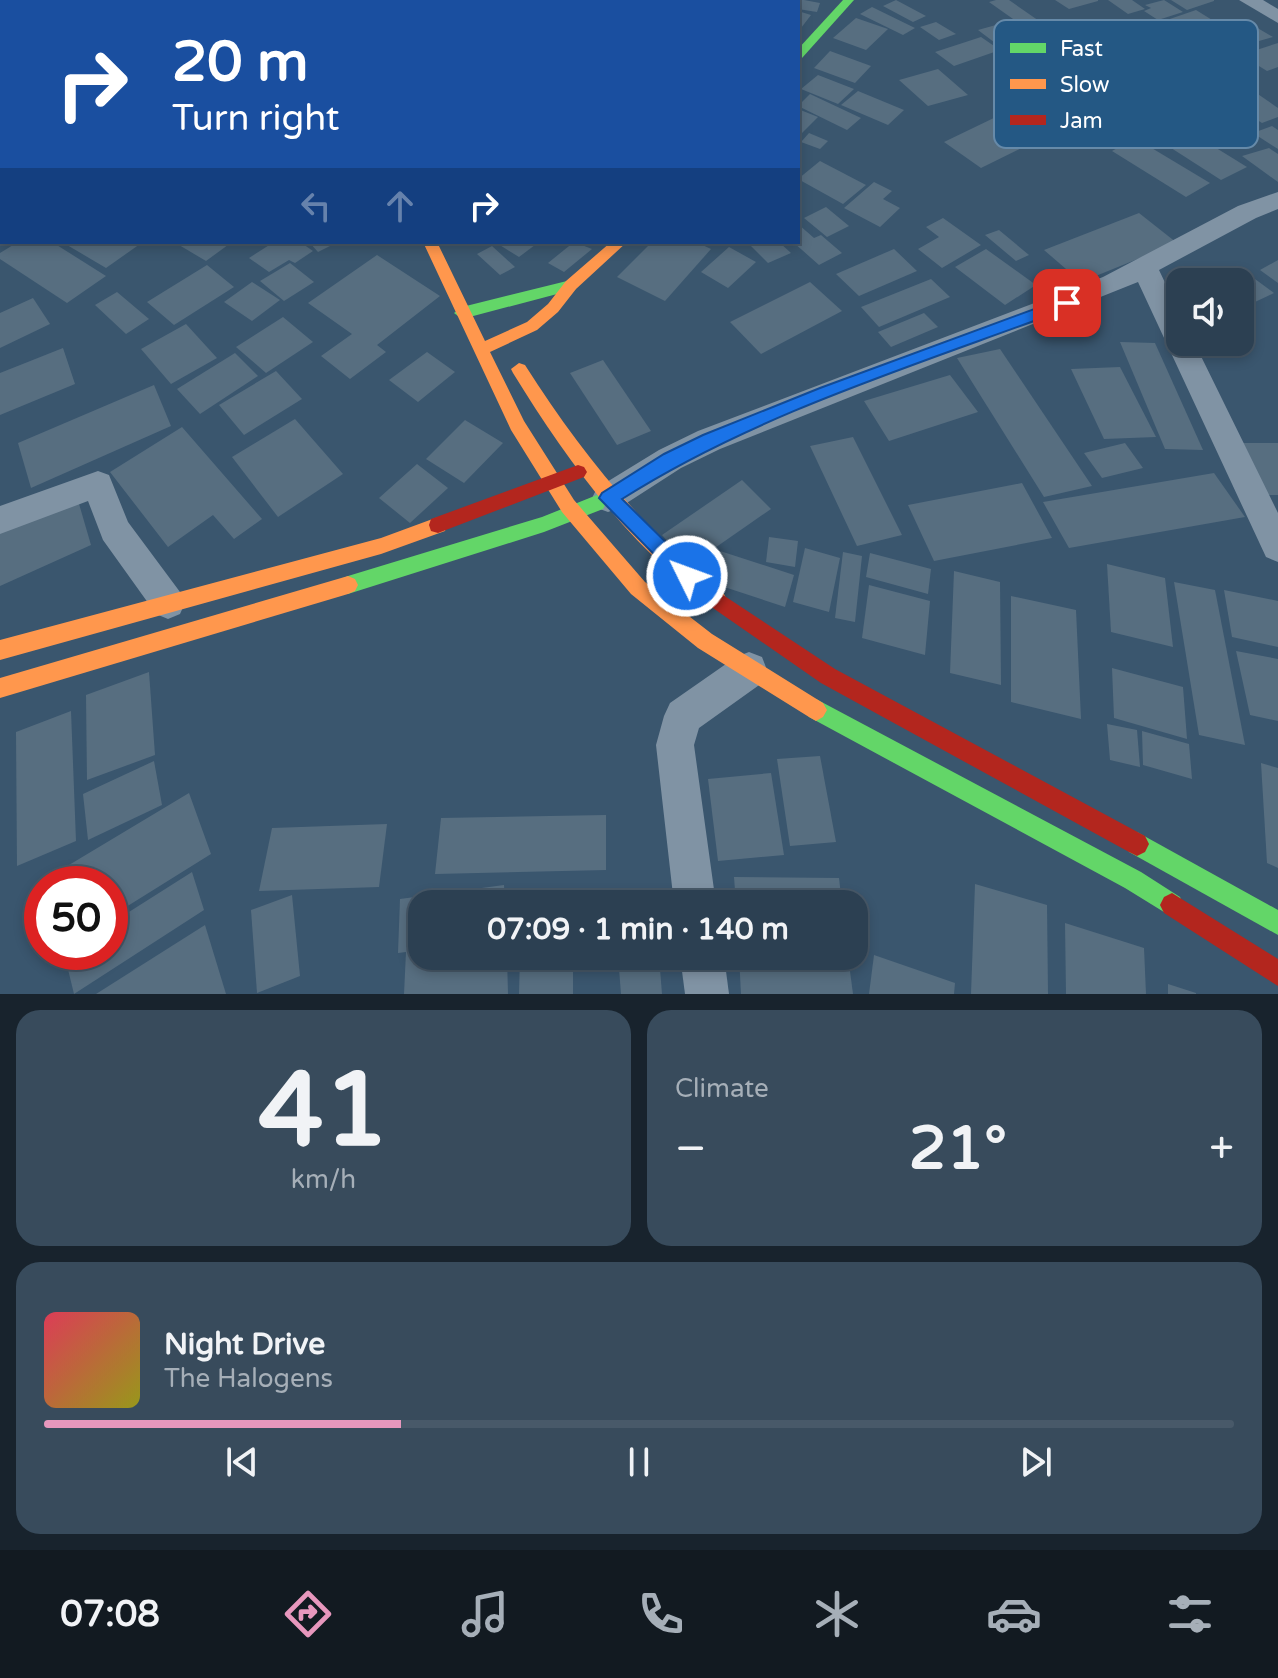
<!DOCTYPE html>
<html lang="en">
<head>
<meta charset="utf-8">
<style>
  body { margin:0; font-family:"Varela Round",sans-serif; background:#384b5c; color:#f1f3f6; height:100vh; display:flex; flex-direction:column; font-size:30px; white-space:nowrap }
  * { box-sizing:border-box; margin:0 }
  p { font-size:26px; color:#a6afb8 }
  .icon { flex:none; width:44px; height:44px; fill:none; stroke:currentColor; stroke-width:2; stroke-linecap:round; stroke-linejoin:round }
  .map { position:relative; height:994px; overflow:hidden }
  .panel { display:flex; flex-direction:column; gap:16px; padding:16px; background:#18232d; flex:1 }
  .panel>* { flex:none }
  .hud { position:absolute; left:0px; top:0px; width:800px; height:244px; box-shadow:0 4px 12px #0003,0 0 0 2px #485969; background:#1a4fa0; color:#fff; overflow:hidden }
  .controls { position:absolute; left:1166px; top:268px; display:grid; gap:16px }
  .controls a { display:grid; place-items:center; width:88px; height:88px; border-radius:16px; background:#2c4052; box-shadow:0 4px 12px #0003,0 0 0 2px #485969; font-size:40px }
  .speed { position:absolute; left:24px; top:866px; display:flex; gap:16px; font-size:40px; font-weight:700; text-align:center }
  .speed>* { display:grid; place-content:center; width:104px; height:104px; border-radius:50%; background:#2c4052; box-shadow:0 4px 12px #0003,0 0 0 2px #485969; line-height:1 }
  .speed .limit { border:12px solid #d22; background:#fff; color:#111 }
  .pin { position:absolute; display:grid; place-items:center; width:68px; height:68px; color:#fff; margin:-34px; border-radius:16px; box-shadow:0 4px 12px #0006 }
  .me { position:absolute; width:88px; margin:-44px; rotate:312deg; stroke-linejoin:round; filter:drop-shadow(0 0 6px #0008) }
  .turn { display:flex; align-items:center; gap:28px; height:168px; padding:0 40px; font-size:36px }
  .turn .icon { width:104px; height:104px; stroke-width:2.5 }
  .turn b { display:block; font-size:56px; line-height:68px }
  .lanes { display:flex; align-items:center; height:76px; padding:0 40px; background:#0003; justify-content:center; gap:40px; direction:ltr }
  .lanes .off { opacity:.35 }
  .big { font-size:60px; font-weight:700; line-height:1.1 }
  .panel .widget { flex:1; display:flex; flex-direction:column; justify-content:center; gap:12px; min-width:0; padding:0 28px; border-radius:24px; background:#384b5c }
  .panel .dial { align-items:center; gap:0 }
  .dial b { font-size:104px; line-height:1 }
  .song { display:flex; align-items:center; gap:24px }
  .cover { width:96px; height:96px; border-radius:12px; background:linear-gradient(135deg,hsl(350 70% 55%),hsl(60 70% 35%)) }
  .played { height:8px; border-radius:4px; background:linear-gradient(90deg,#e797bd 30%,#485969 30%) }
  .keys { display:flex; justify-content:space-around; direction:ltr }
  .heat { display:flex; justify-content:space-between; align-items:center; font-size:44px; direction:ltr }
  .panel .tiles { flex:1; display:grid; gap:16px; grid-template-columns:1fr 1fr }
  .widget:last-child { grid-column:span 2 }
  .trip { position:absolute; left:408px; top:890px; width:460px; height:80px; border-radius:24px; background:#2c4052; box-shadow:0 4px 12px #0003,0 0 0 2px #485969; font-weight:700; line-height:80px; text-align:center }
  .dock { display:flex; height:128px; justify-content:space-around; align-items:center; background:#121a21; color:#a6afb8 }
  .dock .icon { width:56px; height:56px }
  .dock .selected { color:#e797bd }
  .dock b { font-size:36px; color:#f1f3f6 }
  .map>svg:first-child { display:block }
  .building { fill:#576e80 }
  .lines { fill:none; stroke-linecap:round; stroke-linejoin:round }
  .street { fill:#8093a4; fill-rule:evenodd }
  .fast { fill:#63d668; fill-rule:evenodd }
  .slow { fill:#ff974d; fill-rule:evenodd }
  .jam { fill:#b3261e; fill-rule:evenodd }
  .route { fill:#1a73e8; stroke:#114b97; stroke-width:2 }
  .key { fill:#245884; stroke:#668aa9; stroke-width:2 }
  .key-label { font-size:22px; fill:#fff }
</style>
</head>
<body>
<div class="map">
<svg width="1278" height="994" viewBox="0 0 1278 994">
  <rect width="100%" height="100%" fill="#3a566e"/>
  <!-- building -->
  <g class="building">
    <path d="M798,0H804L820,3L817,12L798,9Z"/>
    <path d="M896,0L926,16L913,22L883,6Z"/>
    <path d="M996,0H1009L1042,23L1026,28L989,2Z"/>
    <path d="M1055,0H1098V1L1069,9Z"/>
    <path d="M1108,0H1132L1145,9L1128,14Z"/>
    <path d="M1164,0L1183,12L1158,20L1144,11L1151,8L1145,5Z"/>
    <path d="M1171,0H1214V1L1187,10Z"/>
    <path d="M872,7L915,28L903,35L860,14Z"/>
    <path d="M1196,10L1217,23L1185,33L1164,21Z"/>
    <path d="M798,11L811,15L798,32Z"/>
    <path d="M856,18L888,29L866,50L833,38Z"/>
    <path d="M936,22L956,34L939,40L920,27Z"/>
    <path d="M1003,23L1032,44L1007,52L978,30Z"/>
    <path d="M1249,23L1273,37L1252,43L1229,30Z"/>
    <path d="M981,37L1000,50L954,66L935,52Z"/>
    <path d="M1278,43V67L1267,71L1241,55Z"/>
    <path d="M830,51L871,66L855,83L814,68Z"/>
    <path d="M938,69L968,95L928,106L899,80Z"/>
    <path d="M818,75L854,89L838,104L801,89Z"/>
    <path d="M1249,88L1278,108V117L1262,123L1222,97Z"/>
    <path d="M858,91L904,110L888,125L841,105Z"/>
    <path d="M810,94L861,118L847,130L798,106Z"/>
    <path d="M798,109L818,117L798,137Z"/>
    <path d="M1000,115L1038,140L981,168L944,142Z"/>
    <path d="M1166,117L1247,167L1221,180L1140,128Z"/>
    <path d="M1272,126L1278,130V149L1253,133Z"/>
    <path d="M809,133L828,141L820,149L801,142Z"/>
    <path d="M1135,138L1210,183L1186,197L1112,151Z"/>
    <path d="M1269,148L1278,154V182L1242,156Z"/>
    <path d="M820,161L866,185L843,204L798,179Z"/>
    <path d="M874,182L892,191L883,199L900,208L880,227L844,208Z"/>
    <path d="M826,207L849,226L827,237L804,218Z"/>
    <path d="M1139,213L1177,243L1081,282L1044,250Z"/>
    <path d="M943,218L981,245L942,268L918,249L939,237L926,227Z"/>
    <path d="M798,224L814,238L821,235L842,253L819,265L793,242H798Z"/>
    <path d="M999,230L1029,255L1016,261L985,235Z"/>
    <path d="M18,242H52L106,276L67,303L0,259V253Z"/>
    <path d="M62,242H137L140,244L106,268Z"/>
    <path d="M174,242H232L206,261Z"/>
    <path d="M274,242H300L313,251L295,263L289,260L269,272L249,258Z"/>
    <path d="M309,242H338L318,252Z"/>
    <path d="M495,242H539L519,257Z"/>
    <path d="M574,242L592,249L564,272L548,263Z"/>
    <path d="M652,242H696L711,249L665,301L617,277Z"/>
    <path d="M747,242H779L791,253L768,263Z"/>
    <path d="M492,246L515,267L500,275L477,254Z"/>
    <path d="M729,247L756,262L728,288L701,272Z"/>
    <path d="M894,249L917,271L859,296L836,274Z"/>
    <path d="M986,249L1036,285L1005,305L955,267Z"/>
    <path d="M377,255L440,296L377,345L386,352L350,379L321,356L352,334L308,303Z"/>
    <path d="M1278,260V283L1260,270Z"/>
    <path d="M290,263L314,282L284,301L260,281Z"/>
    <path d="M207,265L234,287L174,325L147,302Z"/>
    <path d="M1240,268L1274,293L1240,309V282H1208Z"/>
    <path d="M931,279L950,297L879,327L861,307Z"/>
    <path d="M252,282L280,300L252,321L224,302Z"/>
    <path d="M810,282L842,311L761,354L730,322Z"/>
    <path d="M117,292L149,319L126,334L95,305Z"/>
    <path d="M33,298L50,324L0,348V313Z"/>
    <path d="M924,313L938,327L891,347L878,332Z"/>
    <path d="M283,317L313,342L266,373L236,347Z"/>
    <path d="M186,324L217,358L171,384L141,349Z"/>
    <path d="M1120,342L1155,343L1203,450L1165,449Z"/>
    <path d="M63,348L75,384L0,415V373Z"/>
    <path d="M1000,349L1092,486L1044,497L957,358Z"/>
    <path d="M427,352L455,372L418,402L389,380Z"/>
    <path d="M235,353L258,376L200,414L177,389Z"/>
    <path d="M603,360L651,431L617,445L570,373Z"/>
    <path d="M1120,367L1156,437L1104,439L1071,369Z"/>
    <path d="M276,371L302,399L244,435L219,405Z"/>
    <path d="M950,375L978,412L889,441L864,401Z"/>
    <path d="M154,385L171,426L31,488L18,443Z"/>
    <path d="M295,419L343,474L278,517L232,457Z"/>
    <path d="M465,420L503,443L464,483L426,459Z"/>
    <path d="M182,427L262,519L234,539L213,515L168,547L110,472Z"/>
    <path d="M853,437L902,535L857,546L810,446Z"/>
    <path d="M1125,443L1143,468L1102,478L1084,453Z"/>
    <path d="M1238,443H1278V495H1266Z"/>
    <path d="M417,464L448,488L410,523L379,498Z"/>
    <path d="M1214,473L1245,517L1069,548L1043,502Z"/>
    <path d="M742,480L771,509L689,566L662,535Z"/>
    <path d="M1022,483L1052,538L934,561L908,505Z"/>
    <path d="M77,497L91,545L0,586V531Z"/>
    <path d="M769,537L798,541L795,567L766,562Z"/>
    <path d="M805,548L840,558L829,612L793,602Z"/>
    <path d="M717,550L794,575L785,607L706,581Z"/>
    <path d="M843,552L862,556L855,622L835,618Z"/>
    <path d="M870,553L931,569L928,594L866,577Z"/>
    <path d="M1107,564L1165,578L1173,647L1111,632Z"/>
    <path d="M954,571L1000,582L1001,685L950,673Z"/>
    <path d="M1174,582L1215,590L1245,745L1199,735Z"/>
    <path d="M869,585L930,601L925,655L862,638Z"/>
    <path d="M1224,590L1278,601V647L1232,637Z"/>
    <path d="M1011,596L1076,610L1081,719L1011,702Z"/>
    <path d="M1236,651L1278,659V721L1250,715Z"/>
    <path d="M1112,668L1183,687L1187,739L1114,718Z"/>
    <path d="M149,672L155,755L87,780L86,695Z"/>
    <path d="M71,711L76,841L17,866L16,732Z"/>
    <path d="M1107,724L1137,730L1140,767L1110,760Z"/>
    <path d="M1142,731L1189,744L1192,779L1143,765Z"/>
    <path d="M820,756L836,842L790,846L777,759Z"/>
    <path d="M154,761L162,805L88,840L83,794Z"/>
    <path d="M1261,763L1278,768V868L1267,863Z"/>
    <path d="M771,773L784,855L718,861L708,779Z"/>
    <path d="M189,793L211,854L110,917V884H45L44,880Z"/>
    <path d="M606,815V870L435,874L441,818Z"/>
    <path d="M387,824L379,887L259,891L272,828Z"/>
    <path d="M192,872L204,910L74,994L64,953L110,952V924Z"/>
    <path d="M734,877L839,878L842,904H736Z"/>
    <path d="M975,884L1047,905L1048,994H971Z"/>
    <path d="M504,885L505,904H422V956H470V960L507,956L508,994H404L406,952L398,953L400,899Z"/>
    <path d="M572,889V904H522V891Z"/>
    <path d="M292,895L300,976L257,993L251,910Z"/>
    <path d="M1065,923L1144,948L1146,994H1066Z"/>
    <path d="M205,925L226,994H96Z"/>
    <path d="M874,955L955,983L954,994H869Z"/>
    <path d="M520,956H573V994H519Z"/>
    <path d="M618,956H659L662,994H621Z"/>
    <path d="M739,956H848L853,994H741Z"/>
    <path d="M1168,984L1196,993V994H1168Z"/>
  </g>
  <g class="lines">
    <!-- street -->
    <g class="street">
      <path d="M1239,0H1263L1278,9V23Z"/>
      <rect x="0" y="56" width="2" height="13"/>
      <path d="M1278,192V209L1256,218L1159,270L1180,314V342H1194L1278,513V562L1266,557L1138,282L720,449L681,468L619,508L608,512L597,508L592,498L597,488L659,450L698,431L1103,277L1238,206Z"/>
      <path d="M98,471L109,475L128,522L180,592L185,603L180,614L168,619L156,614L103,540L88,501L0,534V506Z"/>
      <path d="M749,652L762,657L767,670L762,683L699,728L694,745L716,904H674L656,745L664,716L670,703L736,657Z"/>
      <path d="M680,956H724L729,994H685Z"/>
    </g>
    <!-- fast -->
    <g class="fast">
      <path d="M843,0H854L802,58L798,59V49Z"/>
      <path d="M571,280L576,281V289L462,319L454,313L462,307Z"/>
      <path d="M597,495L603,497L606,503L603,509L544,532L348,594L341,591L338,585L341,579L348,576L542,517Z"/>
      <path d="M816,699L1141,872L1180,897L1184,905L1180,913L1172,917L1125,888L809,717L805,710L809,703Z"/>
      <path d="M1137,832L1278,910V935L1129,852L1125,844L1129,836Z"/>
    </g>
    <!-- slow -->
    <g class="slow">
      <path d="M423,242H437L485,341L527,322L548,304L566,281L611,242H627L576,289L558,312L537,330L490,352L524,421L574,500L645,582L712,634L823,703L827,710L823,717L816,721L809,717L698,648L631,594L562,512L511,430Z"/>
      <path d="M519,363L525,365C580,452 643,529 724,594L727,600L724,606L717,609C699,602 683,584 669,571C606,514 558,446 513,373L511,369Z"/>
      <path d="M438,517L445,519L447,525L445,531L381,554L0,660V640L381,538Z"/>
      <path d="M348,576L355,579L358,585L355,591L348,594L0,698V678Z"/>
    </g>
    <!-- jam -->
    <g class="jam">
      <rect x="346" y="0" width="10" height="2"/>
      <path d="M578,465L584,467L587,472L584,477L438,533L431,531L429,525L431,519Z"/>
      <path d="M717,591L835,669L1145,836L1149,844L1145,852L1137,856L1129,852L821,683L710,606L707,600L710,594Z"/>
      <path d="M1172,893L1278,959V986L1164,913L1160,905L1164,897Z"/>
    </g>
  </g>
  <!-- route -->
  <path class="route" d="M1067,297L1072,299V307C920,364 759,412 622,499L694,570L697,576L694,582L687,585L681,582L599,498L602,493L664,454L703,435L820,388Z"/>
  <!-- legend -->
  <rect x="994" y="20" width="264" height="128" rx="12" class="key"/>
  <rect x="1010" y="43" width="36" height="10" fill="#63d668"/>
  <rect x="1010" y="79" width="36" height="10" fill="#ff974d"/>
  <rect x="1010" y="115" width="36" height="10" fill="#b3261e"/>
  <g class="key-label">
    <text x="1060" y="56">Fast</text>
    <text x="1060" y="92">Slow</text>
    <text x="1060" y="128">Jam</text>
  </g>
</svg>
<div class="controls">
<a><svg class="icon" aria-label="sound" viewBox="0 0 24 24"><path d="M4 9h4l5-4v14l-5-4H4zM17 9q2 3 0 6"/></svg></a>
</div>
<div class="speed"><div class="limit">50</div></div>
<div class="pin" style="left:1067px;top:303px;background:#d93025"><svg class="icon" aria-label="arrive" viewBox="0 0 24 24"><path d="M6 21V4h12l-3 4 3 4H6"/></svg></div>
<svg class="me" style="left:687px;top:576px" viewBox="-20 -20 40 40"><circle r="17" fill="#1a73e8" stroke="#fff" stroke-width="3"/><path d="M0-11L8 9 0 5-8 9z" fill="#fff"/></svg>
<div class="trip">07:09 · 1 min · 140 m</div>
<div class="hud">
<div class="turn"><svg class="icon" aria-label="right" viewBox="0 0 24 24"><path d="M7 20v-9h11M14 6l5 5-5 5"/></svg><div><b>20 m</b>Turn right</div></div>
<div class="lanes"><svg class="icon off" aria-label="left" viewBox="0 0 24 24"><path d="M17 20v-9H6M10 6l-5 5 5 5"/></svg><svg class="icon off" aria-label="ahead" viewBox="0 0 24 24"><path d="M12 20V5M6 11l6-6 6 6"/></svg><svg class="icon" aria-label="right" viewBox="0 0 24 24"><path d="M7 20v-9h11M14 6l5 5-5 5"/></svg></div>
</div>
</div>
<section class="panel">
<div class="tiles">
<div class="widget dial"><b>41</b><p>km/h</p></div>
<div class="widget"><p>Climate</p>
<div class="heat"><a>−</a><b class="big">21°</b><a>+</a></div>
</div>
<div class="widget">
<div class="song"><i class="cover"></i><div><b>Night Drive</b><p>The Halogens</p></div></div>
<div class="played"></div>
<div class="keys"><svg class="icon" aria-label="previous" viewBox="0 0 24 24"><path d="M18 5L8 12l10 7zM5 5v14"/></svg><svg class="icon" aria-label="pause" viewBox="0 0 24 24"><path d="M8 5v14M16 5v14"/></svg><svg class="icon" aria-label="next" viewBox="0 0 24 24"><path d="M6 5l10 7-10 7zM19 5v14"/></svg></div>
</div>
</div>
</section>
<nav class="dock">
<b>07:08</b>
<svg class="icon selected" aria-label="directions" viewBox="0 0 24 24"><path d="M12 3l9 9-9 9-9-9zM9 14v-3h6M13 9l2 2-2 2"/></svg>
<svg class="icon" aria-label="music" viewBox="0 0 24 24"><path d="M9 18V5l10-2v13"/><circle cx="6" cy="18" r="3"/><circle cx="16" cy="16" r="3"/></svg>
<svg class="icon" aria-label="phone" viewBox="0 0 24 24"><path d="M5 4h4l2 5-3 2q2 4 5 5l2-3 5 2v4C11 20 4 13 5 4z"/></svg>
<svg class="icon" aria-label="climate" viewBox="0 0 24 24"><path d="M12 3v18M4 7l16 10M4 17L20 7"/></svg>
<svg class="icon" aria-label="car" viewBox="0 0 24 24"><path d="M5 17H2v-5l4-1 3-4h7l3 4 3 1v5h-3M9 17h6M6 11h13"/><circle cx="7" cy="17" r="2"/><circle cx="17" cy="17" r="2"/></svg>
<svg class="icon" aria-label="filters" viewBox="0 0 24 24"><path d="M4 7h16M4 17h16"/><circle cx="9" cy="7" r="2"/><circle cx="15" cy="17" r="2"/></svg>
</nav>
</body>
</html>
